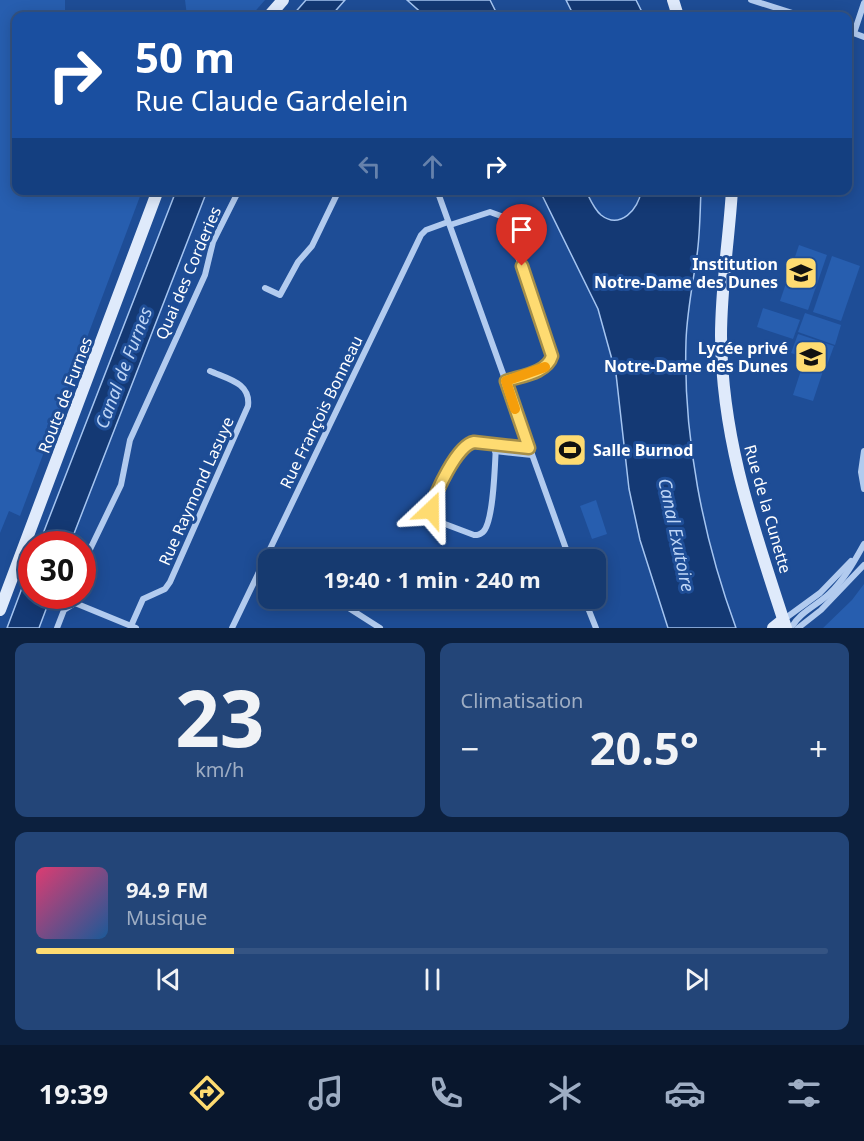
<!DOCTYPE html>
<html lang="fr">
<head>
<meta charset="utf-8">
<style>
  body { margin:0; font-family:"Noto Sans",sans-serif; background:#234578; color:#f1f3f6; height:100vh; display:flex; flex-direction:column; font-size:22px; white-space:nowrap }
  * { box-sizing:border-box; margin:0 }
  p { font-size:20px; color:#9eadc3 }
  .icon { flex:none; width:33px; height:33px; fill:none; stroke:currentColor; stroke-width:2; stroke-linecap:round; stroke-linejoin:round }
  .map { position:relative; height:628px; overflow:hidden }
  .side { display:flex; flex-direction:column; gap:15px; padding:15px; background:#0c203e; flex:1 }
  .side>* { flex:none }
  .hud { position:absolute; left:12px; top:12px; width:840px; height:183px; border-radius:12px; box-shadow:0 3px 15px #0003,0 0 0 2px #355483; background:#1a4fa0; color:#fff; overflow:hidden }
  .speed { position:absolute; left:18px; top:531px; display:flex; gap:12px; font-size:30px; font-weight:700; text-align:center }
  .speed>* { display:grid; place-content:center; width:78px; height:78px; border-radius:50%; background:#163a70; box-shadow:0 3px 15px #0003,0 0 0 2px #355483; line-height:1 }
  .speed .limit { border:9px solid #d22; background:#fff; color:#111 }
  .pin { position:absolute; display:grid; place-items:center; width:51px; height:51px; color:#fff; margin:-62px -26px; border-radius:50% 50% 50% 0; rotate:-45deg; box-shadow:0 0 6px #0007 }
  .pin .icon { rotate:45deg }
  .me { position:absolute; width:66px; margin:-33px; rotate:23deg; stroke-linejoin:round; filter:drop-shadow(0 0 4px #0008) }
  .turn { display:flex; align-items:center; gap:21px; height:126px; padding:0 24px; font-size:27px }
  .turn .icon { width:78px; height:78px; stroke-width:2.5 }
  .turn b { display:block; font-size:42px; line-height:51px }
  .lanes { display:flex; align-items:center; height:57px; padding:0 24px; background:#0003; justify-content:center; gap:30px; direction:ltr }
  .lanes .off { opacity:.35 }
  .big { font-size:45px; font-weight:700; line-height:1.1 }
  .side .widget { flex:1; display:flex; flex-direction:column; justify-content:center; gap:9px; min-width:0; padding:0 21px; border-radius:12px; background:#234578 }
  .side .dial { align-items:center; gap:0 }
  .dial b { font-size:78px; line-height:1 }
  .song { display:flex; align-items:center; gap:18px }
  .cover { width:72px; height:72px; border-radius:9px; background:linear-gradient(135deg,hsl(340 70% 55%),hsl(210 70% 35%)) }
  .played { height:6px; border-radius:3px; background:linear-gradient(90deg,#fedb71 25%,#355483 25%) }
  .keys { display:flex; justify-content:space-around; direction:ltr }
  .heat { display:flex; justify-content:space-between; align-items:center; font-size:33px; direction:ltr }
  .side .tiles { flex:1; display:grid; gap:15px; grid-template-columns:1fr 1fr }
  .widget:last-child { grid-column:span 2 }
  .trip { position:absolute; left:258px; top:549px; width:348px; height:60px; border-radius:12px; background:#163a70; box-shadow:0 3px 15px #0003,0 0 0 2px #355483; font-weight:700; line-height:60px; text-align:center }
  .tab-bar { display:flex; height:96px; justify-content:space-around; align-items:center; background:#09172d; color:#9eadc3 }
  .tab-bar .icon { width:42px; height:42px }
  .tab-bar .selected { color:#fedb71 }
  .tab-bar b { font-size:27px; color:#f1f3f6 }
  .map>svg:first-child { display:block }
  .green { fill:#275eaf }
  .water { fill:#143974; stroke:#a5c5f1; stroke-width:1.5 }
  .lines { fill:none; stroke-linecap:round; stroke-linejoin:round }
  .minor { stroke:#b2cbef; stroke-width:6 }
  .secondary { stroke:#dfeafb; stroke-width:12 }
  .route-casing { stroke:#a58e49; stroke-width:15 }
  .route { stroke:#fedb71; stroke-width:10 }
  .slow { stroke:#f59e0b; stroke-width:10 }
  .labels { text-anchor:middle; stroke-width:6; stroke-linejoin:round; paint-order:stroke }
  .poi-label { font-size:16px; font-weight:bold; fill:#fff; stroke:#1e4d96; text-anchor:end }
  .street-label { font-size:16px; fill:#fff; stroke:#1e4d96 }
  .water-label { font-size:18px; font-style:italic; fill:#bed5f6; stroke:#1e4d96 }
</style>
</head>
<body>
<div class="map">
<svg width="864" height="628" viewBox="0 0 864 628">
  <rect width="100%" height="100%" fill="#1e4d96"/>
  <!-- green -->
  <g class="green">
    <path d="M0,0H65V16H16V190L142,191L20,516L9,511L0,533Z"/>
    <path d="M185,0H265L251,16H187Z"/>
    <path d="M799,245L827,255L808,310L780,301Z"/>
    <path d="M832,256L860,266L841,321L813,312Z"/>
    <path d="M763,308L800,320L793,339L757,327Z"/>
    <path d="M805,313L841,325L835,345L798,332Z"/>
    <path d="M798,334L834,346L827,365L791,353Z"/>
    <path d="M804,361L824,368L813,401L793,395Z"/>
    <path d="M596,500L607,534L592,539L580,506Z"/>
    <path d="M864,584V628H823L852,600Z"/>
  </g>
  <!-- water -->
  <g class="water">
    <path d="M306,0H345L331,16H292Z"/>
    <path d="M407,0H490L498,16H425Z"/>
    <path d="M566,0H636L644,16H574Z"/>
    <path d="M176,191H207L70,544H39Z"/>
    <path d="M540,191H586C590,199 594,209 601,215C620,230 639,209 641,191H701C700,212 700,234 697,255C693,283 687,311 686,341C683,437 703,538 736,628H668L640,540L629,489L616,374L598,309Z"/>
    <path d="M31,564L32,596H51L39,628H7Z"/>
  </g>
  <g class="lines">
    <!-- minor -->
    <g class="minor">
      <path d="M751,0L802,16"/>
      <path d="M848,31L864,37"/>
      <path d="M854,33L864,3"/>
      <path d="M437,190L570,560"/>
      <path d="M450,225L490,212L501,216L507,225L552,356L546,366L505,381"/>
      <path d="M265,288L280,295L298,262L312,246L339,190"/>
      <path d="M496,444C495,461 494,522 483,532C479,535 478,535 474,535L437,521L431,513C431,501 458,448 468,443C476,439 518,447 529,448"/>
      <path d="M495,451L532,455"/>
      <path d="M864,451L861,472L864,489"/>
      <path d="M82,566L121,485L130,440L205,275L213,242L239,190"/>
      <path d="M333,598L380,628"/>
      <path d="M584,598L596,628"/>
      <path d="M75,603L136,628"/>
      <path d="M783,620L820,593L851,561"/>
      <path d="M131,626L143,599L165,589L170,582L248,406C251,383 228,379 210,371"/>
      <path d="M57,628L64,610L75,603"/>
      <path d="M232,628L421,235L426,230L448,222"/>
      <path d="M791,628C800,612 816,606 829,594C844,580 854,562 864,544"/>
      <path d="M798,628L821,610L864,565"/>
    </g>
    <!-- secondary -->
    <g class="secondary">
      <path d="M673,0L678,16"/>
      <path d="M269,16L283,0"/>
      <path d="M732,190C729,239 721,287 721,336C722,442 754,529 786,628"/>
      <path d="M0,610L158,190"/>
      <path d="M773,628L783,620"/>
    </g>
  </g>
  <g class="lines">
    <defs>
      <path id="route" d="M431,510C435,493 457,445 474,442L529,448L506,381C521,376 547,373 552,356L522,266"/>
    </defs>
    <!-- route casing -->
    <use href="#route" class="route-casing"/>
    <!-- route -->
    <use href="#route" class="route"/>
    <!-- slow -->
    <path class="slow" d="M515,409L506,381L545,367"/>
  </g>
  <!-- icons -->
  <defs>
    <symbol id="school-square" viewBox="-11 -11 22 22"><rect x="-9" y="-9" width="18" height="18" rx="4" fill="#fedb71" stroke="#1e4d96"/><path d="M0-5L7-2L0 1L-7-2ZM-4 1L0 2.5L4 1V4Q0 6-4 4Z" fill="#111"/></symbol>
    <symbol id="stadium-square" viewBox="-11 -11 22 22"><rect x="-9" y="-9" width="18" height="18" rx="4" fill="#fedb71" stroke="#1e4d96"/><path d="M0-5a6.5 5 0 1 0 0 10a6.5 5 0 1 0 0-10ZM-3.5-1.8h7v3.6h-7Z" fill="#111"/></symbol>
  </defs>
  <g fill-rule="evenodd">
    <use href="#school-square" x="782" y="254" width="38" height="38"/>
    <use href="#school-square" x="792" y="338" width="38" height="38"/>
    <use href="#stadium-square" x="551" y="431" width="38" height="38"/>
  </g>
  <g class="labels">
    <!-- poi labels -->
    <g class="poi-label">
      <text x="778" y="270">Institution<tspan x="778" dy="18">Notre-Dame des Dunes</tspan></text>
      <text x="788" y="354">Lycée privé<tspan x="788" dy="18">Notre-Dame des Dunes</tspan></text>
      <text x="593" y="456" text-anchor="start">Salle Burnod</text>
    </g>
    <!-- street labels -->
    <g class="street-label">
      <text transform="translate(188 273) rotate(-67)" y="6">Quai des Corderies</text>
      <text transform="translate(65 395) rotate(-69)" y="6">Route de Furnes</text>
      <text transform="translate(321 412) rotate(-64)" y="6">Rue François Bonneau</text>
      <text transform="translate(196 491) rotate(-66)" y="6">Rue Raymond Lasuye</text>
      <text transform="translate(768 509) rotate(74)" y="6">Rue de la Cunette</text>
    </g>
    <!-- water labels -->
    <g class="water-label">
      <text transform="translate(124 368) rotate(-69)" y="6">Canal de Furnes</text>
      <text transform="translate(676 535) rotate(78)" y="6">Canal Exutoire</text>
    </g>
  </g>
</svg>
<div class="speed"><div class="limit">30</div></div>
<div class="pin" style="left:522px;top:266px;background:#d93025"><svg class="icon" aria-label="arrive" viewBox="0 0 24 24"><path d="M6 21V4h12l-3 4 3 4H6"/></svg></div>
<svg class="me" style="left:431px;top:510px" viewBox="-20 -20 40 40"><path d="M0-17L14 15 0 8-14 15z" fill="#fedb71" stroke="#fff" stroke-width="4"/></svg>
<div class="trip">19:40 · 1 min · 240 m</div>
<div class="hud">
<div class="turn"><svg class="icon" aria-label="right" viewBox="0 0 24 24"><path d="M7 20v-9h11M14 6l5 5-5 5"/></svg><div><b>50 m</b>Rue Claude Gardelein</div></div>
<div class="lanes"><svg class="icon off" aria-label="left" viewBox="0 0 24 24"><path d="M17 20v-9H6M10 6l-5 5 5 5"/></svg><svg class="icon off" aria-label="ahead" viewBox="0 0 24 24"><path d="M12 20V5M6 11l6-6 6 6"/></svg><svg class="icon" aria-label="right" viewBox="0 0 24 24"><path d="M7 20v-9h11M14 6l5 5-5 5"/></svg></div>
</div>
</div>
<section class="side">
<div class="tiles">
<div class="widget dial"><b>23</b><p>km/h</p></div>
<div class="widget"><p>Climatisation</p>
<div class="heat"><a>−</a><b class="big">20.5°</b><a>+</a></div>
</div>
<div class="widget">
<div class="song"><i class="cover"></i><div><b>94.9 FM</b><p>Musique</p></div></div>
<div class="played"></div>
<div class="keys"><svg class="icon" aria-label="previous" viewBox="0 0 24 24"><path d="M18 5L8 12l10 7zM5 5v14"/></svg><svg class="icon" aria-label="pause" viewBox="0 0 24 24"><path d="M8 5v14M16 5v14"/></svg><svg class="icon" aria-label="next" viewBox="0 0 24 24"><path d="M6 5l10 7-10 7zM19 5v14"/></svg></div>
</div>
</div>
</section>
<nav class="tab-bar">
<b>19:39</b>
<svg class="icon selected" aria-label="directions" viewBox="0 0 24 24"><path d="M12 3l9 9-9 9-9-9zM9 14v-3h6M13 9l2 2-2 2"/></svg>
<svg class="icon" aria-label="music" viewBox="0 0 24 24"><path d="M9 18V5l10-2v13"/><circle cx="6" cy="18" r="3"/><circle cx="16" cy="16" r="3"/></svg>
<svg class="icon" aria-label="phone" viewBox="0 0 24 24"><path d="M5 4h4l2 5-3 2q2 4 5 5l2-3 5 2v4C11 20 4 13 5 4z"/></svg>
<svg class="icon" aria-label="climate" viewBox="0 0 24 24"><path d="M12 3v18M4 7l16 10M4 17L20 7"/></svg>
<svg class="icon" aria-label="car" viewBox="0 0 24 24"><path d="M5 17H2v-5l4-1 3-4h7l3 4 3 1v5h-3M9 17h6M6 11h13"/><circle cx="7" cy="17" r="2"/><circle cx="17" cy="17" r="2"/></svg>
<svg class="icon" aria-label="filters" viewBox="0 0 24 24"><path d="M4 7h16M4 17h16"/><circle cx="9" cy="7" r="2"/><circle cx="15" cy="17" r="2"/></svg>
</nav>
</body>
</html>
